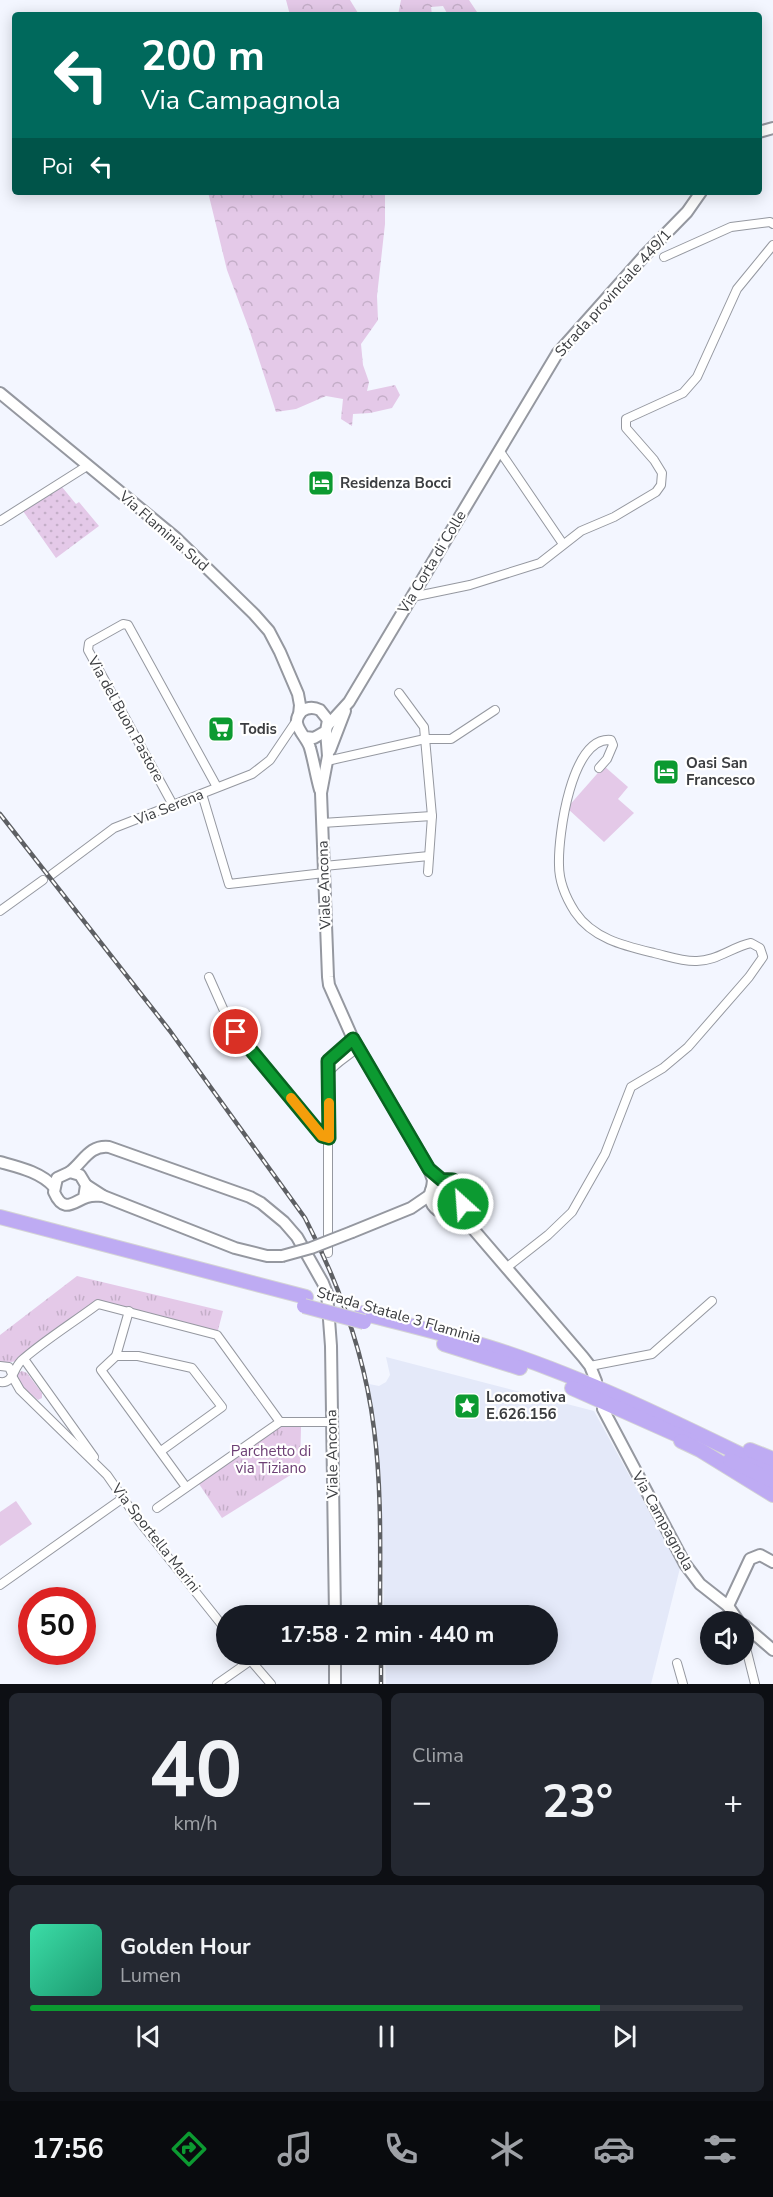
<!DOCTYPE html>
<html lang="it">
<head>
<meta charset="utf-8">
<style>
  body { margin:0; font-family:"Nunito Sans",sans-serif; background:#242831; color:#f1f3f6; height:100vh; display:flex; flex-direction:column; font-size:22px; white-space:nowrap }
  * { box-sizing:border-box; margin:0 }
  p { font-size:20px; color:#9ea1a6 }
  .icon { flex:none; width:33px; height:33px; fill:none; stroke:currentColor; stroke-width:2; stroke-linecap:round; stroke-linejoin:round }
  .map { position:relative; height:1684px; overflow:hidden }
  .sheet { display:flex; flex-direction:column; gap:9px; padding:9px; background:#0d0f14; flex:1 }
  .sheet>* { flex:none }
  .hud { position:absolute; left:12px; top:12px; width:750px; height:183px; border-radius:6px; box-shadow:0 3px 15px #0003; background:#00695c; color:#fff; overflow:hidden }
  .buttons { position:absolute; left:700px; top:1611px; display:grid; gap:12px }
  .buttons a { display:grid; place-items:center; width:54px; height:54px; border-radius:50%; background:#171b24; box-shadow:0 3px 15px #0003; font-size:30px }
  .speed { position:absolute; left:18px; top:1587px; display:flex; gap:12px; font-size:30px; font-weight:700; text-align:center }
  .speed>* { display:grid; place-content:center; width:78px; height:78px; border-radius:50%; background:#171b24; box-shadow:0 3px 15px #0003; line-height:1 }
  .speed .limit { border:9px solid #d22; background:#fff; color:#111 }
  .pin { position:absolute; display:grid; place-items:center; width:51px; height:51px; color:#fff; margin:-26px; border:3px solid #fff; border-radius:50%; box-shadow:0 2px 6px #0007 }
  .me { position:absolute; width:66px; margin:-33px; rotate:334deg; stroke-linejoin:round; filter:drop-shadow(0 0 4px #0008) }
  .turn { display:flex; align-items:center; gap:21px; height:126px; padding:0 30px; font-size:27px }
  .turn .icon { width:78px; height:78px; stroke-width:2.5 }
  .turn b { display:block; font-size:42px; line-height:51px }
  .then { display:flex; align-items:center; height:57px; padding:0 30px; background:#0003; gap:12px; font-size:22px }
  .big { font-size:45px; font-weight:700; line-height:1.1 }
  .sheet .card { flex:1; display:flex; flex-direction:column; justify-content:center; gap:9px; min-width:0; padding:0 21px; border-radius:9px; background:#242831 }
  .sheet .dial { align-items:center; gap:0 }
  .dial b { font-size:78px; line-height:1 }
  .song { display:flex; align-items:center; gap:18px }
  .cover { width:72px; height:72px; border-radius:9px; background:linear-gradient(135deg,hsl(160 70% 55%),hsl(160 70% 35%)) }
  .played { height:6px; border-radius:3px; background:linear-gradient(90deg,#0c9a31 80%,#363941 80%) }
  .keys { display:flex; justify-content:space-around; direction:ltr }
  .heat { display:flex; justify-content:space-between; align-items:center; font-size:33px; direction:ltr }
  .sheet .tiles { flex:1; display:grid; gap:9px; grid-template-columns:1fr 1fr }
  .card:last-child { grid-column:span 2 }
  .trip { position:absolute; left:216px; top:1605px; width:342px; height:60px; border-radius:30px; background:#171b24; box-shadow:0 3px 15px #0003; font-weight:700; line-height:60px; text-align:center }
  .menu { display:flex; height:96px; justify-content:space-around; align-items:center; background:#090b0e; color:#9ea1a6 }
  .menu .icon { width:42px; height:42px }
  .menu .current { color:#0c9a31 }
  .menu b { font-size:27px; color:#f1f3f6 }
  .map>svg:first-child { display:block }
  .built { fill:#e4e9f9 }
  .grass { fill:url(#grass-dots) }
  .forest { fill:url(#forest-crowns) }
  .park { fill:url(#park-tufts) }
  .garden { fill:#e4c9e8 }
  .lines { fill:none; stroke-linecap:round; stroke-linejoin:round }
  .street-casing { stroke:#9598a0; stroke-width:10 }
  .secondary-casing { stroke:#9598a0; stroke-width:14 }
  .highway-casing { stroke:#d4d4d5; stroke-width:16 }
  .street { stroke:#fff; stroke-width:8 }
  .secondary { stroke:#fff; stroke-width:10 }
  .highway { stroke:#beabf3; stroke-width:14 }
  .rail-casing { stroke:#5e6064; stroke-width:4.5 }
  .rail { stroke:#fff; stroke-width:2; stroke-dasharray:7; stroke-linecap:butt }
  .secondary-bridge-casing { stroke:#9598a0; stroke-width:14; stroke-linecap:butt }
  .highway-bridge-casing { stroke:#d4d4d5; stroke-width:16; stroke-linecap:butt }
  .secondary-bridge { stroke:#fff; stroke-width:10 }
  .highway-bridge { stroke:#beabf3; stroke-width:14 }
  .route-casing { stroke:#086420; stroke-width:15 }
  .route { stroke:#0c9a31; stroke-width:10 }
  .slow { stroke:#f59e0b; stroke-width:10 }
  .labels { text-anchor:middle; stroke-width:4.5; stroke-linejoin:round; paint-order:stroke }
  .street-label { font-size:15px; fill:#3b3d40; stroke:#fff }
  .poi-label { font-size:15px; font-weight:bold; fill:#3b3d40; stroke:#fff; text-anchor:start }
  .park-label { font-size:15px; fill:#6d4075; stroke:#fff }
</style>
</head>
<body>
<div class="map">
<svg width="773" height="1684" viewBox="0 0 773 1684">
  <defs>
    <pattern id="grass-dots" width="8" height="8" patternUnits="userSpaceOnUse" patternTransform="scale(1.5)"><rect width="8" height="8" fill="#e4c9e8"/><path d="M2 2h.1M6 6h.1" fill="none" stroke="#c4aec8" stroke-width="1.8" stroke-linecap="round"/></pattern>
    <pattern id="forest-crowns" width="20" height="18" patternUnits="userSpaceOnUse" patternTransform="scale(1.5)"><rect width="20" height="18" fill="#e4c9e8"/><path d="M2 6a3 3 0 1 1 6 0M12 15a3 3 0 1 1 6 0" fill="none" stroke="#c4aec8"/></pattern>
    <pattern id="park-tufts" width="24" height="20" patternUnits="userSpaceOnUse" patternTransform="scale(1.5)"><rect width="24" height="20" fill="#e4c9e8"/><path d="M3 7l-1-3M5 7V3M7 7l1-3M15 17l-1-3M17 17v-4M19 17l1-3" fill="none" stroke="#c4aec8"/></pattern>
  </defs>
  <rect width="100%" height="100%" fill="#f3f6ff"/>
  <!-- built -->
  <path class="built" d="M386,1357L594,1411L680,1568L651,1684H386L385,1655L548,1654V1616L384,1615L381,1483L376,1427L369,1384L379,1386L386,1382L390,1375Z"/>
  <!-- grass -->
  <path class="grass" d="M62,487L76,504L79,502L99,526L56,558L23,511Z"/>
  <!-- forest -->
  <g class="forest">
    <path d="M286,0H350L358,13V15H290Z"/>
    <path d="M401,0H469L479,15H448L443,6L431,7L432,15H398Z"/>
    <path d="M208,192H385V224L377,296L378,320L361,344L363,365L369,382L367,391L395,385L400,395L392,408L370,413L353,414L352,426L341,419L343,399L326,396L296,409L276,412L249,329L227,270Z"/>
  </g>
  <!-- park -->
  <g class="park">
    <path d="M77,1276L223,1311L217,1334L98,1303L21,1360L7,1363H0V1335Z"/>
    <path d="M22,1371L27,1373L42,1393V1398L38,1400L16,1382L15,1377L18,1373Z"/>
    <path d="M279,1427H301L300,1469L222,1518L197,1481Z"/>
  </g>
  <!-- garden -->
  <g class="garden">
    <path d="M604,766L628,787L618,799L634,813L604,842L567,808Z"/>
    <path d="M16,1501L32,1524L0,1546V1512Z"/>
  </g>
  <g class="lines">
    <defs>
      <g id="street">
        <path d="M664,257L731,227L770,222L773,224"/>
        <path d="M499,450L563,544"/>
        <path d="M0,521L87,466"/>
        <path d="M412,597L470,585L540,563L581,531L614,517L656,492L661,485L662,473L654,460L626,428V419L683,393L697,377L737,289L773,245"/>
        <path d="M399,693L424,727L432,816L428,872"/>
        <path d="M327,761L425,739H451L495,710"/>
        <path d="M202,794L229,884L324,873"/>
        <path d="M173,805L88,650L89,643L123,624L128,625L217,787"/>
        <path d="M322,823L432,816"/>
        <path d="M324,866L429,856"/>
        <path d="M51,875L114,828L252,774L270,760L297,720"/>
        <path d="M0,911L43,880"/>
        <path d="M209,977L229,1022L322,1136L329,1138"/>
        <path d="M328,1073C337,1061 348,1057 358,1047"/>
        <path d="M328,1253V1061L353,1039"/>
        <path d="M506,1268L548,1235L572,1212L605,1154L631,1087L663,1068L688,1047L749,977L763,957L760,948L751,943C732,947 715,962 695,961C681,961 667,956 654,953C625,946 593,939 575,912C566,898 559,881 559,865C558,836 571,736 611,740L613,745L607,759L599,768"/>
        <path d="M116,1356L129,1311"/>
        <path d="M24,1359L94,1457"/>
        <path d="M0,1366L9,1367L12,1374"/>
        <path d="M590,1366L652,1354L712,1301"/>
        <path d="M12,1376L20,1390L107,1475L139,1521L226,1630"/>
        <path d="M0,1382C13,1384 13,1369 21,1361C42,1342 74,1322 98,1304L217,1335L280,1422H331"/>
        <path d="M161,1451L222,1407L192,1368L138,1356H116L101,1370L186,1487"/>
        <path d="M157,1508L280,1422"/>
        <path d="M0,1585L123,1498"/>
        <path d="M744,1640L755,1684"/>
        <path d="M245,1654L271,1684"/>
        <path d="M677,1663L683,1684"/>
        <path d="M217,1684L250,1661"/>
      </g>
      <g id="secondary">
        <path d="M759,132L773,128"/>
        <path d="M0,393L176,538L254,614L269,631L280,652L298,694L300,705L299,715"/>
        <path d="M328,725L349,702L557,354L645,255L687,212L701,192"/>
        <path d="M326,731L328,756L321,793L328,977L329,985L353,1039L429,1169L433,1180L432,1188"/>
        <path d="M305,737L314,738L326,731L328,720L320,710C314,707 308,707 302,711C288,724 307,736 310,748C314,762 316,776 320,790"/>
        <path d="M330,750L345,711"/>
        <path d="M0,1162C18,1167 41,1172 54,1187"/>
        <path d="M70,1172C84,1161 89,1145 109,1147L250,1197L261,1203L284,1222L297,1237L323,1283L327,1293L331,1346L335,1616"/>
        <circle cx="447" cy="1196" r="17"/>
        <path d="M86,1185L103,1196L235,1248L267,1256H282"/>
        <path d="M84,1198L86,1185L80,1175L70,1172L57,1178L54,1192C64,1215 74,1201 87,1197C93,1195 97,1196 103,1196"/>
        <path d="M463,1204L468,1223L583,1357L590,1366L596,1381"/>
        <path d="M352,1232L411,1208L430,1195"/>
        <path d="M603,1409L685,1564L700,1584L728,1606L739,1622"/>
        <path d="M728,1606L750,1559L760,1555L773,1562"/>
        <path d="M744,1625L773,1650"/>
        <path d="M335,1654V1684"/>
      </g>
      <g id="highway">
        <path d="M0,1217L306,1297"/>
        <path d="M362,1313C411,1326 459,1337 507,1353C599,1384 686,1428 773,1470"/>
        <path d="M444,1344L520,1368"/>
        <path d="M572,1388L691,1441"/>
        <path d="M681,1441L700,1450L773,1495"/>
        <path d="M750,1450L773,1459"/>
        <path d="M730,1460L773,1481"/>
      </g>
    </defs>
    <!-- street casing -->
    <use href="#street" class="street-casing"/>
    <!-- secondary casing -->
    <use href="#secondary" class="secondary-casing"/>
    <!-- highway casing -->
    <use href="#highway" class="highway-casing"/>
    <!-- street -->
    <use href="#street" class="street"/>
    <!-- secondary -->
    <use href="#secondary" class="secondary"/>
    <!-- highway -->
    <use href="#highway" class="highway"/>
    <defs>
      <g id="rail">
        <path d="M0,814L170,1031L305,1218C339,1284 365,1355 374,1429C382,1490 380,1554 380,1616"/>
        <path d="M381,1654V1684"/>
      </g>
    </defs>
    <!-- rail casing -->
    <use href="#rail" class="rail-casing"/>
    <!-- rail -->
    <use href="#rail" class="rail"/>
    <defs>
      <path id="secondary-bridge" d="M282,1256L311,1248L352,1232"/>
      <path id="highway-bridge" d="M304,1306L364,1322"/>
    </defs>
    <!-- secondary-bridge casing -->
    <use href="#secondary-bridge" class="secondary-bridge-casing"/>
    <!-- highway-bridge casing -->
    <use href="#highway-bridge" class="highway-bridge-casing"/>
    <!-- secondary-bridge -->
    <use href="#secondary-bridge" class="secondary-bridge"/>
    <!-- highway-bridge -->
    <use href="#highway-bridge" class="highway-bridge"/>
  </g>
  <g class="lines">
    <defs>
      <path id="route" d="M236,1032L322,1136L329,1138L328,1061L353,1039L429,1169L442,1180H453L458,1183L464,1192L463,1204"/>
    </defs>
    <!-- route casing -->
    <use href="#route" class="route-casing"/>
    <!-- route -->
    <use href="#route" class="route"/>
    <!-- slow -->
    <path class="slow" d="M291,1098L322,1136L329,1138V1103"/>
  </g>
  <!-- icons -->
  <defs>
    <symbol id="hotel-square" viewBox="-11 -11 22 22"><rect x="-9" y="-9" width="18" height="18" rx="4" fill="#0c9a31" stroke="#fff"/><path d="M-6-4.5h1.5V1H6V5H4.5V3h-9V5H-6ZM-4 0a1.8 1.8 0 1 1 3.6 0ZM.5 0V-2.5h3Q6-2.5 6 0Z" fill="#fff"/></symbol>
    <symbol id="supermarket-square" viewBox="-11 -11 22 22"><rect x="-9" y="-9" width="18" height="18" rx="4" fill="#0c9a31" stroke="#fff"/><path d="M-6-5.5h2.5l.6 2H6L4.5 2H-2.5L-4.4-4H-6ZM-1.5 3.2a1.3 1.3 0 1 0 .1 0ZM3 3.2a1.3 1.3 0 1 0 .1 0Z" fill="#fff"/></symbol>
    <symbol id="sight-square" viewBox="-11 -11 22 22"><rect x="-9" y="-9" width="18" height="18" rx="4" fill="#0c9a31" stroke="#fff"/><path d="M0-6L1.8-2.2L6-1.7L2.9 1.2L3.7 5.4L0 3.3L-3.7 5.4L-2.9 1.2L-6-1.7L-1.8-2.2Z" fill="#fff"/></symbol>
  </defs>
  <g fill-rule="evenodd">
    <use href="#hotel-square" x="306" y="468" width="30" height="30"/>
    <use href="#supermarket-square" x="206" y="714" width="30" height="30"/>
    <use href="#hotel-square" x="651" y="757" width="30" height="30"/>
    <use href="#sight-square" x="452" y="1391" width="30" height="30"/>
  </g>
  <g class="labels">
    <!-- street labels -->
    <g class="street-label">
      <text transform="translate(613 293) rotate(-48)" y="5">Strada provinciale 449/1</text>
      <text transform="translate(164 531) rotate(41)" y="5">Via Flaminia Sud</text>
      <text transform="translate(432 562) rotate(-59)" y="5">Via Corta di Colle</text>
      <text transform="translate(126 719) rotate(61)" y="5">Via del Buon Pastore</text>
      <text transform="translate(169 807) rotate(-22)" y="5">Via Serena</text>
      <text transform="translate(324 885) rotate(-92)" y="5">Viale Ancona</text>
      <text transform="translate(399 1315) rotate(16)" y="5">Strada Statale 3 Flaminia</text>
      <text transform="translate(332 1454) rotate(-91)" y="5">Viale Ancona</text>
      <text transform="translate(663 1521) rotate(61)" y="5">Via Campagnola</text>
      <text transform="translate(156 1538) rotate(52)" y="5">Via Sportella Marini</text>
    </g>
    <!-- poi labels -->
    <g class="poi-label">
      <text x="340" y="488">Residenza Bocci</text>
      <text x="240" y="734">Todis</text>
      <text x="686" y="768">Oasi San<tspan x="686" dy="17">Francesco</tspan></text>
      <text x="486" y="1402">Locomotiva<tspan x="486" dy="17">E.626.156</tspan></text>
    </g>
    <!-- park labels -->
    <g class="park-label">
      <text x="271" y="1456">Parchetto di<tspan x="271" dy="17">via Tiziano</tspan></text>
    </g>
  </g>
</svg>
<div class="buttons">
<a><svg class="icon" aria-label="sound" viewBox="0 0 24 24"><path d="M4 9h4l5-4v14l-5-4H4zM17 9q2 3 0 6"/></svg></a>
</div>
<div class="speed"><div class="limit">50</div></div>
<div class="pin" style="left:236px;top:1032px;background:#d93025"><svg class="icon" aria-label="arrive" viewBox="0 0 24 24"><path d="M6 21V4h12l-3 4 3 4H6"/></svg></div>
<svg class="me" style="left:463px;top:1204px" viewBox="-20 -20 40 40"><circle r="17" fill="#0c9a31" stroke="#fff" stroke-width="3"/><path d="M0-11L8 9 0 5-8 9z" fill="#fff"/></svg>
<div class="trip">17:58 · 2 min · 440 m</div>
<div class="hud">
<div class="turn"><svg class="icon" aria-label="left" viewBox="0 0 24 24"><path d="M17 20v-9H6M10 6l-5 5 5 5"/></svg><div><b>200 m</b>Via Campagnola</div></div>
<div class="then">Poi<svg class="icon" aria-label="left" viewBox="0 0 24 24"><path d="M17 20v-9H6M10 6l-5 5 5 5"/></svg></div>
</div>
</div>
<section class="sheet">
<div class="tiles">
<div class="card dial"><b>40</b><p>km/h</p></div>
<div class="card"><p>Clima</p>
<div class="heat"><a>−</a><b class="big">23°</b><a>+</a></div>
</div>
<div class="card">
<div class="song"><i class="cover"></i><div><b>Golden Hour</b><p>Lumen</p></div></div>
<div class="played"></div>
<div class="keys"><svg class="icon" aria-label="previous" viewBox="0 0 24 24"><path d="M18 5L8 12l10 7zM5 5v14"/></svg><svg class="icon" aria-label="pause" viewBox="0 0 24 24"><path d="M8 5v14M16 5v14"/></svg><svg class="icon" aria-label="next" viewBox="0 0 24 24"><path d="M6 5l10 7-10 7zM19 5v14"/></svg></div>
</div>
</div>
</section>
<nav class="menu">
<b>17:56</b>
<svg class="icon current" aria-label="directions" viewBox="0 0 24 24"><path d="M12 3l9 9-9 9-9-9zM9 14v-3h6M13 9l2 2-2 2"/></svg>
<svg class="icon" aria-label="music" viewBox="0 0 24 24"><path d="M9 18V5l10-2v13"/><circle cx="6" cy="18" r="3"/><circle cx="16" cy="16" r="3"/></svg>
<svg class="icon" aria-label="phone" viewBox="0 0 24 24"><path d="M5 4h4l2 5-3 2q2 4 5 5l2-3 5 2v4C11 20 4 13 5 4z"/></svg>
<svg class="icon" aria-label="climate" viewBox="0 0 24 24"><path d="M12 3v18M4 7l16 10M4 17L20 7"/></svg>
<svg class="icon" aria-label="car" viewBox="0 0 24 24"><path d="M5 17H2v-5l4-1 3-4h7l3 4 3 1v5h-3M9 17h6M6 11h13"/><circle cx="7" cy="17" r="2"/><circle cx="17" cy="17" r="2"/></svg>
<svg class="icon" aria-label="filters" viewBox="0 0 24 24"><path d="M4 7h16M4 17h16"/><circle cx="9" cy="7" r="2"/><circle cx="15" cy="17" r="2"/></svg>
</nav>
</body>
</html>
